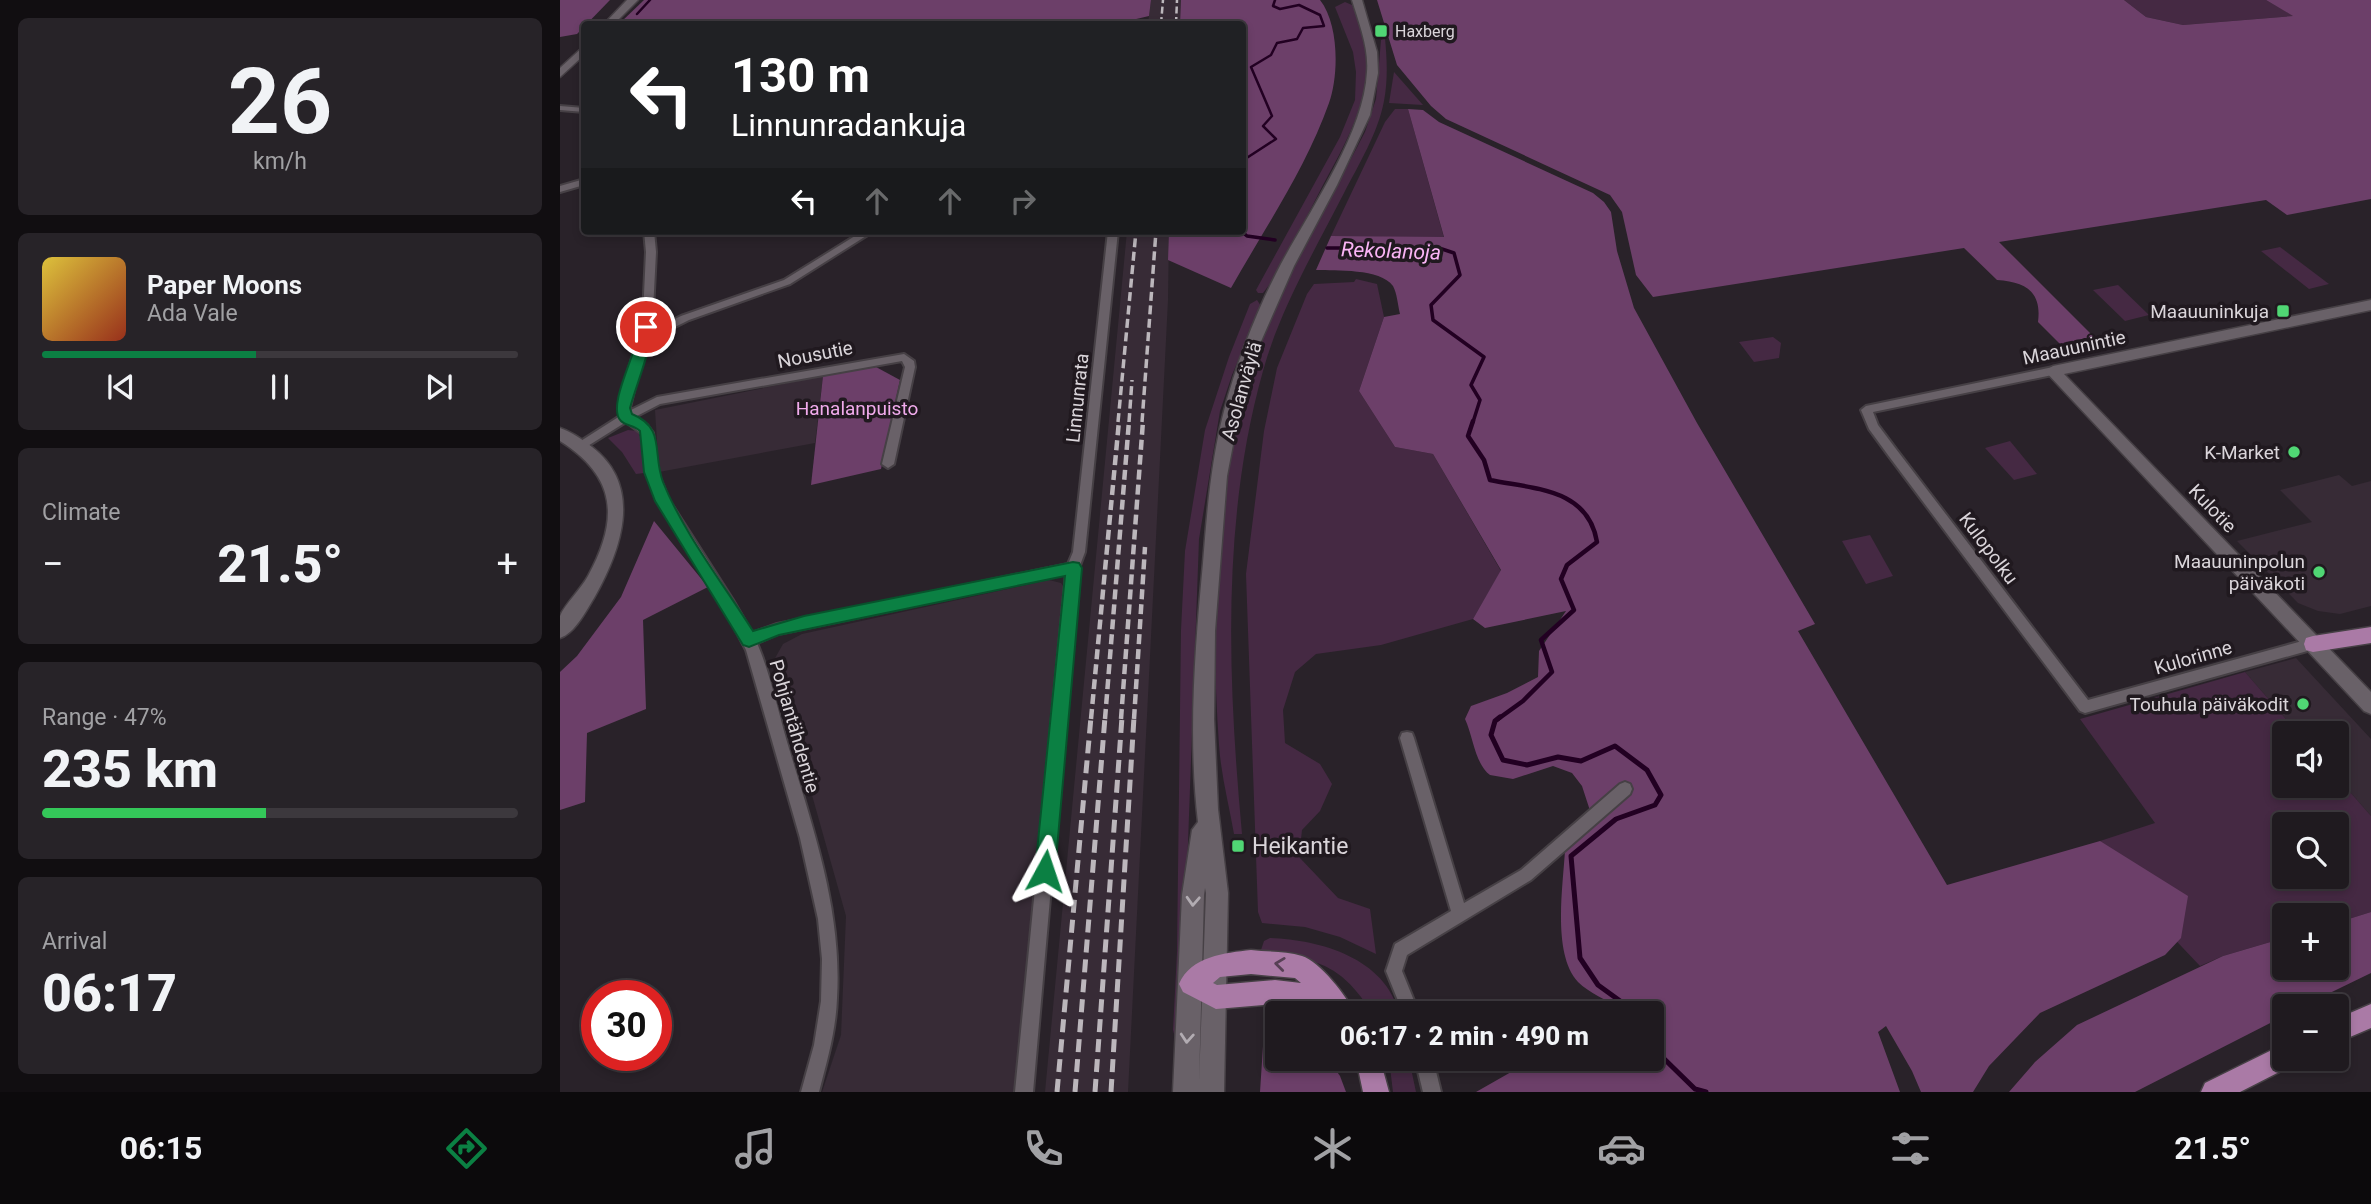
<!DOCTYPE html>
<html lang="en">
<head>
<meta charset="utf-8">
<style>
  body { margin:0; font-family:Roboto,sans-serif; background:#272328; color:#f1f3f6; height:100vh; display:flex; flex-direction:column; font-size:26px; white-space:nowrap }
  * { box-sizing:border-box; margin:0 }
  p { font-size:23px; color:#a1a1a4 }
  .icon { flex:none; width:38px; height:38px; fill:none; stroke:currentColor; stroke-width:2; stroke-linecap:round; stroke-linejoin:round }
  .map { position:relative; flex:1; overflow:hidden }
  .drawer { display:flex; flex-direction:column; gap:18px; padding:18px; background:#110e11; width:560px }
  .drawer>* { flex:none }
  .guide { position:absolute; left:21px; top:21px; width:665px; height:214px; border-radius:7px; box-shadow:0 4px 10px #0003,0 0 0 2px #3c383d; background:#202124; color:#fff; overflow:hidden }
  .controls { position:absolute; left:1712px; top:721px; display:grid; gap:14px }
  .controls a { display:grid; place-items:center; width:77px; height:77px; border-radius:7px; background:#1f1a1f; box-shadow:0 4px 10px #0003,0 0 0 2px #3c383d; font-size:35px }
  .speed { position:absolute; left:21px; top:980px; display:flex; gap:14px; font-size:35px; font-weight:700; text-align:center }
  .speed>* { display:grid; place-content:center; width:91px; height:91px; border-radius:50%; background:#1f1a1f; box-shadow:0 4px 10px #0003,0 0 0 2px #3c383d; line-height:1 }
  .speed .limit { border:10px solid #d22; background:#fff; color:#111 }
  .pin { position:absolute; display:grid; place-items:center; width:60px; height:60px; color:#fff; margin:-30px; border:4px solid #fff; border-radius:50%; box-shadow:0 2px 7px #0007 }
  .me { position:absolute; width:77px; margin:-38px; rotate:5deg; stroke-linejoin:round; filter:drop-shadow(0 0 5px #0008) }
  .turn { display:flex; align-items:center; gap:24px; height:147px; padding:0 35px; font-size:32px }
  .turn .icon { width:91px; height:91px; stroke-width:2.5 }
  .turn b { display:block; font-size:49px; line-height:60px }
  .lanes { display:flex; align-items:center; height:66px; padding:0 35px; background:#0003; justify-content:center; gap:35px; direction:ltr }
  .lanes .off { opacity:.35 }
  .big { font-size:52px; font-weight:800; line-height:1.1 }
  .drawer .widget { flex:1; display:flex; flex-direction:column; justify-content:center; gap:10px; min-width:0; padding:0 24px; border-radius:10px; background:#272328 }
  .drawer .dial { align-items:center; gap:0 }
  .dial b { font-size:91px; line-height:1 }
  .song { display:flex; align-items:center; gap:21px }
  .cover { width:84px; height:84px; border-radius:10px; background:linear-gradient(135deg,hsl(50 70% 55%),hsl(10 70% 35%)) }
  .played { height:7px; border-radius:4px; background:linear-gradient(90deg,#0b8043 45%,#3c383d 45%) }
  .keys { display:flex; justify-content:space-around; direction:ltr }
  .heat { display:flex; justify-content:space-between; align-items:center; font-size:38px; direction:ltr }
  .charge { height:10px; border-radius:5px; background:linear-gradient(90deg,#34c759 47%,#3c383d 0) }
  .trip { position:absolute; left:705px; top:1001px; width:399px; height:70px; border-radius:7px; background:#1f1a1f; box-shadow:0 4px 10px #0003,0 0 0 2px #3c383d; font-weight:800; line-height:70px; text-align:center }
  .tab-bar { display:flex; height:112px; justify-content:space-around; align-items:center; background:#0c0a0c; color:#a1a1a4 }
  .tab-bar .icon { width:49px; height:49px }
  .tab-bar .selected { color:#0b8043 }
  .tab-bar b { font-size:32px; color:#f1f3f6 }
  main { display:flex; flex:1; min-height:0 }
  .map>svg:first-child { display:block }
  .built { fill:#372b36 }
  .green { fill:#452943; fill-rule:evenodd }
  .forest { fill:#6c3f69 }
  .lines { fill:none; stroke-linecap:round; stroke-linejoin:round }
  .stream-far3 { stroke:#202; stroke-width:2.5 }
  .stream-far2 { stroke:#202; stroke-width:3.5 }
  .stream-far1 { stroke:#202; stroke-width:4.5 }
  .stream { stroke:#202; stroke-width:5 }
  .street-casing { stroke:#464045; stroke-width:4 }
  .secondary-casing { stroke:#464045; stroke-width:3 }
  .primary-casing { stroke:#464045; stroke-width:3 }
  .street { fill:#696168; fill-rule:evenodd }
  .secondary { fill:#696168; fill-rule:evenodd }
  .primary { fill:#aa7aa6; fill-rule:evenodd }
  .rail-far3 { stroke:#bcb7bc; stroke-width:2.5; stroke-dasharray:7 3.5; stroke-linecap:butt }
  .rail-far2 { stroke:#bcb7bc; stroke-width:3.5; stroke-dasharray:9 4.5; stroke-linecap:butt }
  .rail-far1 { stroke:#bcb7bc; stroke-width:4.5; stroke-dasharray:10 5; stroke-linecap:butt }
  .rail { stroke:#bcb7bc; stroke-width:5; stroke-dasharray:13 7; stroke-linecap:butt }
  .oneway { stroke:#b2acb2 }
  .oneway2 { stroke:#574055 }
  .route { fill:#0b8043; stroke:#07532c; stroke-width:2 }
  .poi-dot { fill:#50d674; stroke:#20191f; stroke-width:2.5 }
  .labels { text-anchor:middle; stroke-width:7; stroke-linejoin:round; paint-order:stroke }
  .far-poi-label { font-size:16px; fill:#dad5da; stroke:#20191f; text-anchor:start }
  .poi-label { font-size:19px; fill:#dad5da; stroke:#20191f; text-anchor:end }
  .street-label { font-size:19px; fill:#dad5da; stroke:#20191f }
  .park-label { font-size:19px; fill:#f1abec; stroke:#20191f }
  .water-label { font-size:21px; font-style:italic; fill:#fab4f5; stroke:#20191f }
  .near-poi-label { font-size:23px; fill:#dad5da; stroke:#20191f; text-anchor:start }
</style>
</head>
<body>
<main>
<section class="drawer">
<div class="widget dial"><b>26</b><p>km/h</p></div>
<div class="widget">
<div class="song"><i class="cover"></i><div><b>Paper Moons</b><p>Ada Vale</p></div></div>
<div class="played"></div>
<div class="keys"><svg class="icon" aria-label="previous" viewBox="0 0 24 24"><path d="M18 5L8 12l10 7zM5 5v14"/></svg><svg class="icon" aria-label="pause" viewBox="0 0 24 24"><path d="M8 5v14M16 5v14"/></svg><svg class="icon" aria-label="next" viewBox="0 0 24 24"><path d="M6 5l10 7-10 7zM19 5v14"/></svg></div>
</div>
<div class="widget"><p>Climate</p>
<div class="heat"><a>−</a><b class="big">21.5°</b><a>+</a></div>
</div>
<div class="widget"><p>Range · 47%</p><b class="big">235 km</b><div class="charge"></div></div>
<div class="widget"><p>Arrival</p><b class="big">06:17</b></div>
</section>
<div class="map">
<svg width="1811" height="1092" viewBox="0 0 1811 1092">
  <rect width="100%" height="100%" fill="#292229"/>
  <!-- built -->
  <g class="built">
    <path d="M591,0H621L620,24H588Z"/>
    <path d="M567,231H609L608,300L568,1092H485Z"/>
    <path d="M263,376L255,443L99,472L95,410Z"/>
    <path d="M1779,475L1792,486L1811,481V606L1780,614L1758,611L1738,603L1677,541L1752,522L1720,490Z"/>
    <path d="M489,580L501,583L505,589L456,1092H262L281,1035L286,916L214,660L223,644L242,634Z"/>
    <path d="M1736,658L1811,739V816L1776,776V733H1738L1685,672Z"/>
  </g>
  <!-- green -->
  <g class="green">
    <path d="M1564,0H1706L1734,16L1623,25L1586,17Z"/>
    <path d="M785,2L792,5C825,73 796,125 763,185C747,217 730,248 713,280L703,293H698L696,290L780,137L795,100L796,72L793,52L775,7Z"/>
    <path d="M825,38C827,59 828,80 824,101C818,133 799,164 784,193C755,250 720,309 703,371C661,520 668,681 682,834H674C669,805 661,775 659,745C650,617 654,479 696,356C722,278 768,205 805,132L816,99L821,40Z"/>
    <path d="M834,72L863,105L829,103Z"/>
    <path d="M835,109H848L884,238L771,236L825,122Z"/>
    <path d="M1720,247L1769,284L1749,289L1701,251Z"/>
    <path d="M796,279L817,284L824,317L799,391L835,447L873,454L941,571L913,619L821,645L756,654L735,672L723,710L725,743L760,764L772,784L760,811L742,830L739,857L778,898L810,909L816,954L780,937L745,927L702,923L698,912L686,574L704,431L717,368L747,294L754,284L794,282Z"/>
    <path d="M1558,285L1589,315L1565,321L1533,290Z"/>
    <path d="M697,300L701,306L672,375L660,411L639,539L625,926L616,1041L613,1030L617,952L621,630L625,551L645,430L669,357L690,304Z"/>
    <path d="M1213,337L1221,343L1219,358L1194,362L1179,342Z"/>
    <path d="M68,430L77,431L81,438L84,473L76,474L62,452L48,438Z"/>
    <path d="M1450,441L1477,474L1454,480L1425,448Z"/>
    <path d="M1310,535L1333,576L1306,584L1282,541Z"/>
    <path d="M1685,672L1738,733H1724V786H1776V776L1811,816V912L1776,923V915H1724V938L1663,956L1640,966L1586,909L1540,841L1595,823L1520,719ZM1724,824H1776V877H1724Z"/>
    <path d="M710,938C761,940 825,958 839,1013H812C780,962 755,959 700,953L704,941Z"/>
    <path d="M829,1059H849L856,1092H833Z"/>
  </g>
  <!-- forest -->
  <g class="forest">
    <path d="M0,0H50L17,34L0,37Z"/>
    <path d="M84,0H591L589,16L555,24H59Z"/>
    <path d="M621,0H760C779,24 779,75 769,103C746,168 705,228 671,288L608,260L609,231H682V24H620Z"/>
    <path d="M817,0H1564L1586,17L1623,25L1733,16L1706,0H1811V199L1727,215L1706,200L1439,242L1543,346L1509,353L1478,322C1482,291 1465,282 1437,280L1404,248L1093,297L1076,275L1062,212L1050,195L886,119L871,106L837,65Z"/>
    <path d="M848,109L863,110L879,122L1033,193L1044,202L1051,212L1057,251L1074,308L1137,423L1255,624L1238,631L1387,885L1540,841L1628,896L1621,938L1605,955L1480,1013L1429,1066L1413,1092H1361L1352,1071L1326,1026L1318,1032L1340,1092H916L974,1059H1092V1013H1052L1060,1008C1047,1000 1029,993 1018,982C992,954 1003,887 1005,850L1035,826L1022,786L1012,773L993,766L953,779L930,775C915,764 913,736 905,719L911,706L947,693L978,677L979,651L1006,611L925,628L913,619L941,570L873,454L835,447L799,391L824,317L840,314C838,306 837,293 833,286C820,268 776,271 756,270L771,236L884,237Z"/>
    <path d="M316,367L340,380L321,469L251,485L263,376Z"/>
    <path d="M94,521L148,587L83,620L86,709L27,733L25,802L0,810V672L17,656L61,597Z"/>
    <path d="M1811,912V973L1743,1006H1724V1016L1575,1092H1449L1475,1062L1517,1025L1663,956L1724,938V968H1776V923Z"/>
    <path d="M717,1026L718,1059H768L780,1076L786,1092H700L703,1046L708,1028Z"/>
  </g>
  <g class="lines">
    <!-- stream-far3 -->
    <g class="stream-far3">
      <path d="M77,14L90,0"/>
      <path d="M682,161L716,139L703,126L712,116L691,67L711,55L717,43L737,39L743,28L764,26L760,15L739,5L720,9L713,6L715,0"/>
    </g>
    <!-- stream-far2 -->
    <g class="stream-far2">
      <path d="M681,231L687,236L715,240"/>
      <path d="M767,248H837L864,253L882,249L894,253L900,275L871,305L873,320L924,357L911,385L920,400L913,422"/>
    </g>
    <!-- stream-far1 -->
    <path class="stream-far1" d="M913,421L908,436L924,460L930,480C974,489 1028,488 1037,542L1007,565L1001,579L1014,610L981,640L992,672L963,701L938,719"/>
    <!-- stream -->
    <g class="stream">
      <path d="M940,717L935,721L931,735L943,760L967,765L998,757L1021,761L1055,746L1087,770L1101,795L1095,805L1056,819L1011,856L1020,958L1038,985L1067,1006L1071,1013"/>
      <path d="M1092,1047L1135,1089L1146,1092"/>
    </g>
    <defs>
      <g id="street">
        <path d="M0,106L24,108V112L0,110Z"/>
        <path d="M21,180L24,181V185L0,192V186Z"/>
        <path d="M84,231H94L96,252L92,330L121,316L224,280L303,231H314L230,284L129,320L91,339L82,358L69,411L97,397L344,354L354,361L355,367L334,464L328,468L322,464L345,367L342,361L100,404L75,417L87,425L93,433L98,473L109,500L173,600L192,633L217,624L508,564L513,552L548,231H558L525,552L519,568L473,1092H455L506,574L218,634L197,643C212,678 219,717 231,755C255,834 282,914 277,998C276,1030 267,1061 259,1092H241L254,1045L261,1001L262,959L258,919L240,838L186,650L164,607L98,503L86,473L82,434L66,422L23,449L19,450L13,446L60,416L58,408L72,358L82,337L86,252Z"/>
        <path d="M1493,367L1498,371L1497,374L1313,412L1318,425L1336,449L1528,700L1753,638L1758,640L1760,644L1758,648L1525,713L1520,711L1328,455L1309,429L1301,410L1306,406Z"/>
        <path d="M847,732L852,733L854,738L904,903L961,870L1060,784L1065,782L1070,784L1072,789L1070,794L971,880L847,955L842,971L859,1013H843L826,971L835,944L891,911L840,738L842,733Z"/>
        <path d="M855,1059H873L881,1092H863Z"/>
      </g>
      <g id="secondary">
        <path d="M67,0H78L54,24H44Z"/>
        <path d="M792,0H802L817,52L818,73L810,115L777,185L734,266L695,355L679,413L667,476L655,631L654,719L658,809L668,893L664,1092H613L622,895L632,830L638,822C628,736 635,648 643,563C647,512 651,461 664,411C677,361 697,310 721,264C750,210 804,133 807,72C809,48 799,23 792,0ZM645,888L646,893L639,1082L644,895Z"/>
        <path d="M24,46V55L0,77V68Z"/>
        <path d="M1811,300V310L1504,374L1811,692V714L1804,711L1485,371L1493,366Z"/>
        <path d="M0,428C12,432 23,440 32,447C84,487 61,550 34,598C26,611 15,633 0,638C0,632 0,622 0,616C5,604 21,589 28,576C59,519 57,477 0,441Z"/>
      </g>
      <g id="primary">
        <path d="M1811,627V643L1753,652L1746,650L1744,644L1746,638L1753,636Z"/>
        <path d="M691,950C707,952 726,951 742,956C759,961 788,997 794,1013H767L764,1010L715,1004L656,1009L623,992L619,984C631,956 665,953 691,950ZM691,974L735,978L741,983L715,980L657,985L653,983L660,977Z"/>
        <path d="M1811,1004V1028L1776,1043V1019Z"/>
        <path d="M1724,1044V1059H1735L1733,1065L1680,1092H1641L1645,1083Z"/>
        <path d="M796,1059H820L829,1092H803Z"/>
      </g>
    </defs>
    <!-- street casing -->
    <use href="#street" class="street-casing"/>
    <!-- secondary casing -->
    <use href="#secondary" class="secondary-casing"/>
    <!-- primary casing -->
    <use href="#primary" class="primary-casing"/>
    <!-- street -->
    <use href="#street" class="street"/>
    <!-- secondary -->
    <use href="#secondary" class="secondary"/>
    <!-- primary -->
    <use href="#primary" class="primary"/>
    <!-- rail-far3 -->
    <g class="rail-far3">
      <path d="M601,24L603,0"/>
      <path d="M616,24L617,0"/>
    </g>
    <!-- rail-far2 -->
    <g class="rail-far2">
      <path d="M558,422L576,231"/>
      <path d="M569,422L572,380"/>
      <path d="M582,422L596,231"/>
    </g>
    <!-- rail-far1 -->
    <g class="rail-far1">
      <path d="M531,719L559,421"/>
      <path d="M545,719L569,421"/>
      <path d="M561,719L583,421"/>
      <path d="M574,719L585,547"/>
    </g>
    <!-- rail -->
    <g class="rail">
      <path d="M497,1092L531,717"/>
      <path d="M515,1092L545,717"/>
      <path d="M535,1092L562,717"/>
      <path d="M551,1092L574,717"/>
    </g>
  </g>
  <!-- one-way arrows -->
  <defs><path id="oneway-chevron" d="M-2-3.5L2.5 0L-2 3.5" fill="none" stroke-width="1.6" stroke-linecap="round" stroke-linejoin="round" transform="scale(1.75)"/></defs>
  <g class="oneway">
    <use href="#oneway-chevron" transform="translate(633 901) rotate(93)"/>
    <use href="#oneway-chevron" transform="translate(627 1038) rotate(94)"/>
  </g>
  <use class="oneway2" href="#oneway-chevron" transform="translate(720 964) rotate(-173)"/>
  <!-- route -->
  <path class="route" d="M86,322L92,327C94,341 75,389 70,408L72,414C106,428 92,453 103,482C123,532 164,585 193,631L244,616L513,562L519,563L522,568L495,871L492,878L485,881L478,878L475,871L505,576L219,635L189,647L183,645L95,501L84,472L80,431C74,425 66,426 61,421C45,406 81,346 79,327Z"/>
  <!-- markers -->
  <g class="poi-dot">
    <rect x="814" y="24" width="14" height="14" rx="3.5"/>
    <rect x="1716" y="304" width="14" height="14" rx="3.5"/>
    <circle cx="1734" cy="452" r="7"/>
    <circle cx="1759" cy="572" r="7"/>
    <circle cx="1743" cy="704" r="7"/>
    <rect x="671" y="839" width="14" height="14" rx="3.5"/>
  </g>
  <g class="labels">
    <!-- far-poi labels -->
    <g class="far-poi-label">
      <text x="835" y="37">Haxberg</text>
    </g>
    <!-- poi labels -->
    <g class="poi-label">
      <text x="1709" y="318">Maauuninkuja</text>
      <text x="1720" y="459">K-Market</text>
      <text x="1745" y="568">Maauuninpolun<tspan x="1745" dy="22">päiväkoti</tspan></text>
      <text x="1729" y="711">Touhula päiväkodit</text>
    </g>
    <!-- street labels -->
    <g class="street-label">
      <text transform="translate(1514 347) rotate(-12)" y="7">Maauunintie</text>
      <text transform="translate(255 354) rotate(-11)" y="7">Nousutie</text>
      <text transform="translate(681 391) rotate(-74)" y="7">Asolanväylä</text>
      <text transform="translate(517 398) rotate(-84)" y="7">Linnunrata</text>
      <text transform="translate(1653 508) rotate(46)" y="7">Kulotie</text>
      <text transform="translate(1429 548) rotate(53)" y="7">Kulopolku</text>
      <text transform="translate(1633 657) rotate(-16)" y="7">Kulorinne</text>
      <text transform="translate(235 726) rotate(74)" y="7">Pohjantähdentie</text>
    </g>
    <!-- park labels -->
    <g class="park-label">
      <text x="297" y="415">Hanalanpuisto</text>
    </g>
    <!-- water labels -->
    <g class="water-label">
      <text transform="translate(831 251) rotate(2)" y="7">Rekolanoja</text>
    </g>
    <!-- near-poi labels -->
    <g class="near-poi-label">
      <text x="692" y="854">Heikantie</text>
    </g>
  </g>
</svg>
<div class="controls">
<a><svg class="icon" aria-label="sound" viewBox="0 0 24 24"><path d="M4 9h4l5-4v14l-5-4H4zM17 9q2 3 0 6"/></svg></a>
<a><svg class="icon" aria-label="search" viewBox="0 0 24 24"><circle cx="10" cy="10" r="6"/><path d="M15 15l6 6"/></svg></a>
<a>+</a>
<a>−</a>
</div>
<div class="speed"><div class="limit">30</div></div>
<div class="pin" style="left:86px;top:327px;background:#d93025"><svg class="icon" aria-label="arrive" viewBox="0 0 24 24"><path d="M6 21V4h12l-3 4 3 4H6"/></svg></div>
<svg class="me" style="left:485px;top:871px" viewBox="-20 -20 40 40"><path d="M0-17L14 15 0 8-14 15z" fill="#0b8043" stroke="#fff" stroke-width="4"/></svg>
<div class="trip">06:17 · 2 min · 490 m</div>
<div class="guide">
<div class="turn"><svg class="icon" aria-label="left" viewBox="0 0 24 24"><path d="M17 20v-9H6M10 6l-5 5 5 5"/></svg><div><b>130 m</b>Linnunradankuja</div></div>
<div class="lanes"><svg class="icon" aria-label="left" viewBox="0 0 24 24"><path d="M17 20v-9H6M10 6l-5 5 5 5"/></svg><svg class="icon off" aria-label="ahead" viewBox="0 0 24 24"><path d="M12 20V5M6 11l6-6 6 6"/></svg><svg class="icon off" aria-label="ahead" viewBox="0 0 24 24"><path d="M12 20V5M6 11l6-6 6 6"/></svg><svg class="icon off" aria-label="right" viewBox="0 0 24 24"><path d="M7 20v-9h11M14 6l5 5-5 5"/></svg></div>
</div>
</div>
</main>
<nav class="tab-bar">
<b>06:15</b>
<svg class="icon selected" aria-label="directions" viewBox="0 0 24 24"><path d="M12 3l9 9-9 9-9-9zM9 14v-3h6M13 9l2 2-2 2"/></svg>
<svg class="icon" aria-label="music" viewBox="0 0 24 24"><path d="M9 18V5l10-2v13"/><circle cx="6" cy="18" r="3"/><circle cx="16" cy="16" r="3"/></svg>
<svg class="icon" aria-label="phone" viewBox="0 0 24 24"><path d="M5 4h4l2 5-3 2q2 4 5 5l2-3 5 2v4C11 20 4 13 5 4z"/></svg>
<svg class="icon" aria-label="climate" viewBox="0 0 24 24"><path d="M12 3v18M4 7l16 10M4 17L20 7"/></svg>
<svg class="icon" aria-label="car" viewBox="0 0 24 24"><path d="M5 17H2v-5l4-1 3-4h7l3 4 3 1v5h-3M9 17h6M6 11h13"/><circle cx="7" cy="17" r="2"/><circle cx="17" cy="17" r="2"/></svg>
<svg class="icon" aria-label="filters" viewBox="0 0 24 24"><path d="M4 7h16M4 17h16"/><circle cx="9" cy="7" r="2"/><circle cx="15" cy="17" r="2"/></svg>
<b>21.5°</b>
</nav>
</body>
</html>
